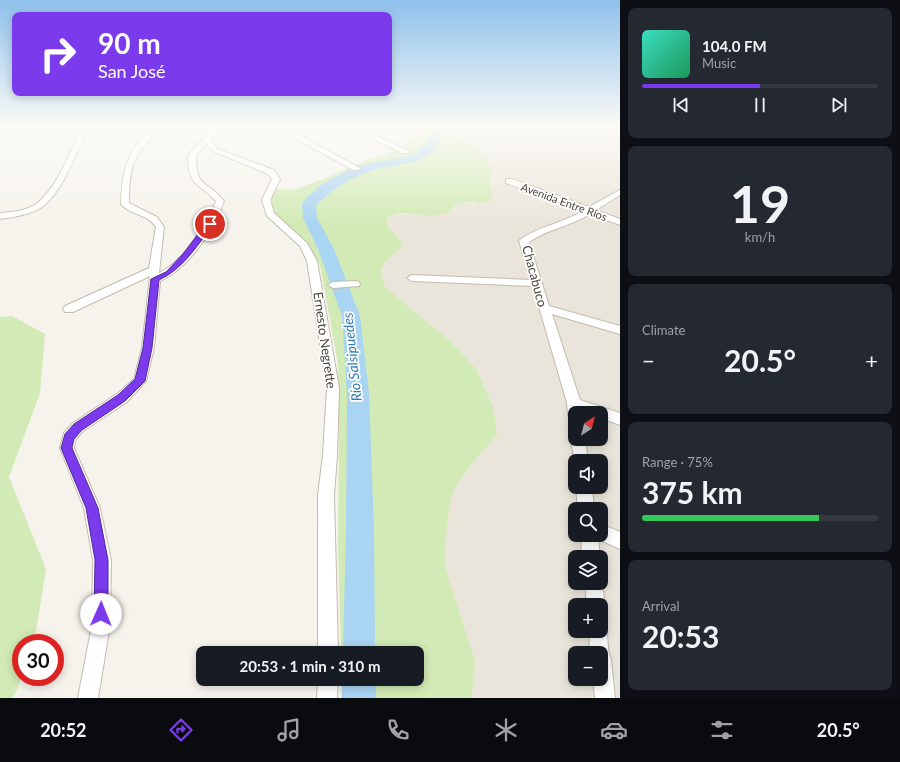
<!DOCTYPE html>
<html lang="en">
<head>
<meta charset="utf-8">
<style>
  body { margin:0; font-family:Lato,sans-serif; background:#242831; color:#f1f3f6; height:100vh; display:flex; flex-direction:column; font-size:15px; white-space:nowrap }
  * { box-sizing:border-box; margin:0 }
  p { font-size:13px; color:#9ea1a6 }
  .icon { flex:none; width:22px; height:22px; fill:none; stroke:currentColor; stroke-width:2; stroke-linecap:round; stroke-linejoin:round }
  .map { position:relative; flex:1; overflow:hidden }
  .panel { display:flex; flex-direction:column; gap:8px; padding:8px; background:#0d0f14; width:280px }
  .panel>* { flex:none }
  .hud { position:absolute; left:12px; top:12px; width:380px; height:84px; border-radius:8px; box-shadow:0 2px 10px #0003; background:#7c3aed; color:#fff; overflow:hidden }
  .needle { width:26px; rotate:36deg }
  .controls { position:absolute; left:568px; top:406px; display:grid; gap:8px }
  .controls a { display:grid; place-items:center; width:40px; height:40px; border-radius:8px; background:#171b24; box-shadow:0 2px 10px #0003; font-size:20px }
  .speed { position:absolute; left:12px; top:634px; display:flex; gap:8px; font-size:20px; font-weight:700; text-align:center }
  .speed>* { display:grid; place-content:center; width:52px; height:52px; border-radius:50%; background:#171b24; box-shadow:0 2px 10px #0003; line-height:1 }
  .speed .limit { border:6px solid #d22; background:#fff; color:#111 }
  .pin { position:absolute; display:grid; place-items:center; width:34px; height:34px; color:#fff; margin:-17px; border:2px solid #fff; border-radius:50%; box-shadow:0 1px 4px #0007 }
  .me { position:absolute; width:44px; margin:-22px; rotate:1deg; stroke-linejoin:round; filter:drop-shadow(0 0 3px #0008) }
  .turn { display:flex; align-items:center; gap:14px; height:84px; padding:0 20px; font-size:18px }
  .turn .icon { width:52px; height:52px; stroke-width:2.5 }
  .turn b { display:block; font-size:28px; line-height:34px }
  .big { font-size:30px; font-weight:700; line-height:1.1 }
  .panel .card { flex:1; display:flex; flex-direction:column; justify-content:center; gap:6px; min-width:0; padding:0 14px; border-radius:8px; background:#242831 }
  .panel .dial { align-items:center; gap:0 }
  .dial b { font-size:52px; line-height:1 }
  .song { display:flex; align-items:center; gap:12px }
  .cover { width:48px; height:48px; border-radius:6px; background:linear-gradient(135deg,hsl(170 70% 55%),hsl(150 70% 35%)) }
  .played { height:4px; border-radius:2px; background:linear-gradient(90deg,#7c3aed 50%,#363941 50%) }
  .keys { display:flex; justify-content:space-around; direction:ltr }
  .heat { display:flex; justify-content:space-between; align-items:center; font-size:22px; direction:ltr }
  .charge { height:6px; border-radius:3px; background:linear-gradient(90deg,#34c759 75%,#363941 0) }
  .trip { position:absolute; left:196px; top:646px; width:228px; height:40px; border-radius:8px; background:#171b24; box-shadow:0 2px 10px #0003; font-weight:700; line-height:40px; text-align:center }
  .menu { display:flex; height:64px; justify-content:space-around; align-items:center; background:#090b0e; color:#9ea1a6 }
  .menu .icon { width:28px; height:28px }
  .menu .current { color:#7c3aed }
  .menu b { font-size:18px; color:#f1f3f6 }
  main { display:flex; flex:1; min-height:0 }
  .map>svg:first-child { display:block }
  .residential { fill:#eae5da; fill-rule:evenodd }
  .green { fill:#d2eab5 }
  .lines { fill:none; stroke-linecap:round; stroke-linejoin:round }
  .river { fill:#a9d4f2; fill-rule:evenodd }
  .street-casing { stroke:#c2bbae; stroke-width:2 }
  .street { fill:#fff; fill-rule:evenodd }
  .shaded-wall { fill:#979187 }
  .route { fill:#7c3aed; stroke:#51269a }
  .labels { text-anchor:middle; stroke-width:3.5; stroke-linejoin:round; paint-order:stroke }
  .far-street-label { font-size:11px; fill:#4b4439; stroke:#fff }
  .street-label { font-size:13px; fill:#4b4439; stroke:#fff }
  .water-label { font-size:14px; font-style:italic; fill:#2e7ab2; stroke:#fff }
</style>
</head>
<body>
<main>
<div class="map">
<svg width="620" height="698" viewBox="0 0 620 698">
  <rect width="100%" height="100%" fill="#f6f3ec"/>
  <!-- residential -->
  <path class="residential" d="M472,127H620V698H472L475,660L445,567L446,535L450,502L456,485L473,462L476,369L451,342L385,287L381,272L384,263L404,245L387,225V218L393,214L409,213L429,216L448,212L453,206L461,202L474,204L492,188L489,179L492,175L454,137ZM575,413H601V439H575ZM575,461H601V487H575ZM575,509H601V535H575ZM575,557H601V583H575ZM575,605H601V631H575ZM575,653H601V679H575Z"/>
  <!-- green -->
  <g class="green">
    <path d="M401,127H472L454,137C474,144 481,154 493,170L489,179L493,197L488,203C472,204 459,198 448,212C442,214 435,216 428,216C414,215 399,209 387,218V225L404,245L384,263L381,272L385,287L451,342L476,369L493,407L497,435L473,462L456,485L450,502L446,535L445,567L475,660L472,698H341L342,679H417V653H341L338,547L339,427L338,364L320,265L304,239L276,215L272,204V194L276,189L293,190L323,179L363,161L388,153L422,135Z"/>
    <path d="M12,316L45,334L40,393L9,477L46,569L36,631L32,643H21C21,664 25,680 12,698H0V317Z"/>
  </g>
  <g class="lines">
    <!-- river -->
    <g class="river">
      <path d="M431,127H441C442,167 398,162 371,171C351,177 331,190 316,205L317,218L334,249L360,316L369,393L374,532L375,653H343L346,532L347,393L342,316L318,249L303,218L302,204C316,183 351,167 375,162C391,159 415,158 427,144C431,139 430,133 431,127Z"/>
      <rect x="342" y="679" width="34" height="19"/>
    </g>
    <defs>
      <g id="street">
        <path d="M82,127H88C77,151 63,192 42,207C30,215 13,217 0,219V213C12,212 26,211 36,204C57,189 71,150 82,127Z"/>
        <path d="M153,127H160C134,157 129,162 129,203L157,217L164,227L159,273C183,261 207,226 216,201C198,182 188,187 188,156L204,138L215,127H222L219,131L231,127H241L212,137L210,139L217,149L274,170L280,179L270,200L274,213L307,243L317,261L339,388L337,455L334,495L338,653H318V495L323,455L327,388L307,261L300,246L267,216L262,200L272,179L268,174L213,151L206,143L196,156C196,190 208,180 224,201C215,229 188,269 160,281L154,348L146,381L127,402L83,431L76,439L74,448L100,508L111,560L110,625L98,698H78L92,625L93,560L84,508L60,448L64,433L73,423L117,394L134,379L142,348L150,276L73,312H65L63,309L65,306L149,268L156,227C148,214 130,215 121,204C122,171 127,150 153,127Z"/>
        <path d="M275,127H283L296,134L329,127H341L302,137L360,168L359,170H353Z"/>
        <path d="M349,127H357L409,151L408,153H402Z"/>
        <path d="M506,179H512L589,207L620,190V195L596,210L620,219V225L590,214C571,226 548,229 529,242L549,306L620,326V334L552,314L580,400L620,413V425L601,418V413H587L582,411V413H575V420L570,418L568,414L567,403L533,286L412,281L407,278L412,275L531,280L519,241L521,239C540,226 563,223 583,211L506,183Z"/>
        <path d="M355,281L359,282L360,284L359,286L333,288L328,285L333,282Z"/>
        <path d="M575,434V439H585L588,461H575V464L571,439Z"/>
        <path d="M576,487H592L594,509H578Z"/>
        <path d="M601,524L620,532V549L598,539L600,557H582L581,535H601Z"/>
        <path d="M601,578L605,605L601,612V605H587L585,583H601Z"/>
        <path d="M601,623L605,624C609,636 606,649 611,660L615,698H595L593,679H601V653H590L589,631H601Z"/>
        <path d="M318,679H338L337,698H317Z"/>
      </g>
    </defs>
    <!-- street casing -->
    <use href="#street" class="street-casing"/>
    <!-- street -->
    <use href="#street" class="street"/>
  </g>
  <!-- shaded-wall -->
  <path class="shaded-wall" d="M30,127H44L31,129Z"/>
  <!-- sky -->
  <linearGradient id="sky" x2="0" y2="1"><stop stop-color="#8fc1ec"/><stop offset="0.56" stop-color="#fbfaf6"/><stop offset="1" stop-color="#fbfaf6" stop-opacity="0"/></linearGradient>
  <rect width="620" height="225" fill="url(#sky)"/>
  <!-- route -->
  <path class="route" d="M207,222L213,224C198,245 183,269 159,280L152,348L145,381L125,401L82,430L74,439L72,448L98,508L108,560V614L106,619L101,621L96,619L94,614L95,560L86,508L61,448L65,434L74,424L118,395L135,379L143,348L151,279L166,272L183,254Z"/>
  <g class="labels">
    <!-- far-street labels -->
    <g class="far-street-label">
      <text transform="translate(564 202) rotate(20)" y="4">Avenida Entre Ríos</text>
    </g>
    <!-- street labels -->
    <g class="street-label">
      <text transform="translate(535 276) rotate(75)" y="5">Chacabuco</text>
      <text transform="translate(325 340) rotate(82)" y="5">Ernesto Negrette</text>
    </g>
    <!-- water labels -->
    <g class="water-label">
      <text transform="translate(352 357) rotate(-96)" y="5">Río Salsipuedes</text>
    </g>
  </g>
</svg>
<div class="controls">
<a><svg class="needle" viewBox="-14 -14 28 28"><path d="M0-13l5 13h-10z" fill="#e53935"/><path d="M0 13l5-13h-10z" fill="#9ea1a6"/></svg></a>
<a><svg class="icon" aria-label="sound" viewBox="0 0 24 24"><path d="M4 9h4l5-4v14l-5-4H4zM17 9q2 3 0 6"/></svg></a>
<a><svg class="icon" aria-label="search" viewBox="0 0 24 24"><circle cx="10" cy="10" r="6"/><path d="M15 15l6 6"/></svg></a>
<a><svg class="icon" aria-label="layers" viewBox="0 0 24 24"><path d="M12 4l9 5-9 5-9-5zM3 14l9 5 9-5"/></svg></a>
<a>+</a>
<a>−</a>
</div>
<div class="speed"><div class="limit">30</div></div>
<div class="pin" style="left:210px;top:224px;background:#d93025"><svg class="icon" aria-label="arrive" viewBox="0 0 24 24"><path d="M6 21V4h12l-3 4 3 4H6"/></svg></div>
<svg class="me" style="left:101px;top:614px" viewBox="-20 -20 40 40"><circle r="19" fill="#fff"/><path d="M0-13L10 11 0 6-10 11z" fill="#7c3aed"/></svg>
<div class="trip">20:53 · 1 min · 310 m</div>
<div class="hud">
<div class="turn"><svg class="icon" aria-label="right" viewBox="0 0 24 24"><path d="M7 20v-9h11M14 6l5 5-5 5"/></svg><div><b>90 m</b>San José</div></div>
</div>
</div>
<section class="panel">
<div class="card">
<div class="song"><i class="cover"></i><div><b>104.0 FM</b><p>Music</p></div></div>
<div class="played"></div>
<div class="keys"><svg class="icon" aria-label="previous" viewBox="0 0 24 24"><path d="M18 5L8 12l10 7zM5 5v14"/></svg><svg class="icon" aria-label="pause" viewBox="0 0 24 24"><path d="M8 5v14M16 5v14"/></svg><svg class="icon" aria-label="next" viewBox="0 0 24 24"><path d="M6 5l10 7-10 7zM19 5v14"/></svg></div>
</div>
<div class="card dial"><b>19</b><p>km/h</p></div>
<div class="card"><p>Climate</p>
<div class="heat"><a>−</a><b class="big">20.5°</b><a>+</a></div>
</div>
<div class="card"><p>Range · 75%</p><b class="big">375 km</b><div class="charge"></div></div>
<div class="card"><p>Arrival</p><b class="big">20:53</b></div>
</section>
</main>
<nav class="menu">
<b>20:52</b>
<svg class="icon current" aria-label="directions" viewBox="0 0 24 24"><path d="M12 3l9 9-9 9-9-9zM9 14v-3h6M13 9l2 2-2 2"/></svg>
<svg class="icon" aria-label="music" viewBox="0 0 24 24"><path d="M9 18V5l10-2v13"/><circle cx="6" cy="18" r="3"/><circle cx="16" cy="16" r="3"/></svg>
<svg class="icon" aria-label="phone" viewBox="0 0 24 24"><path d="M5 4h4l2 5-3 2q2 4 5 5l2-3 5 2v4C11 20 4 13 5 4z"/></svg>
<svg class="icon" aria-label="climate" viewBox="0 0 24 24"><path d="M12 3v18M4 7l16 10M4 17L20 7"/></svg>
<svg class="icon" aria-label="car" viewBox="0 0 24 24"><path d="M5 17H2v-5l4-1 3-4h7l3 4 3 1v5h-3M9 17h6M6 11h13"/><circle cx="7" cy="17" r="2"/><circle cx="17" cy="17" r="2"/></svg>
<svg class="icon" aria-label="filters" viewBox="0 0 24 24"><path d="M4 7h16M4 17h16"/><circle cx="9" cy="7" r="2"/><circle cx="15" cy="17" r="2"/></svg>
<b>20.5°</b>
</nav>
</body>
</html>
